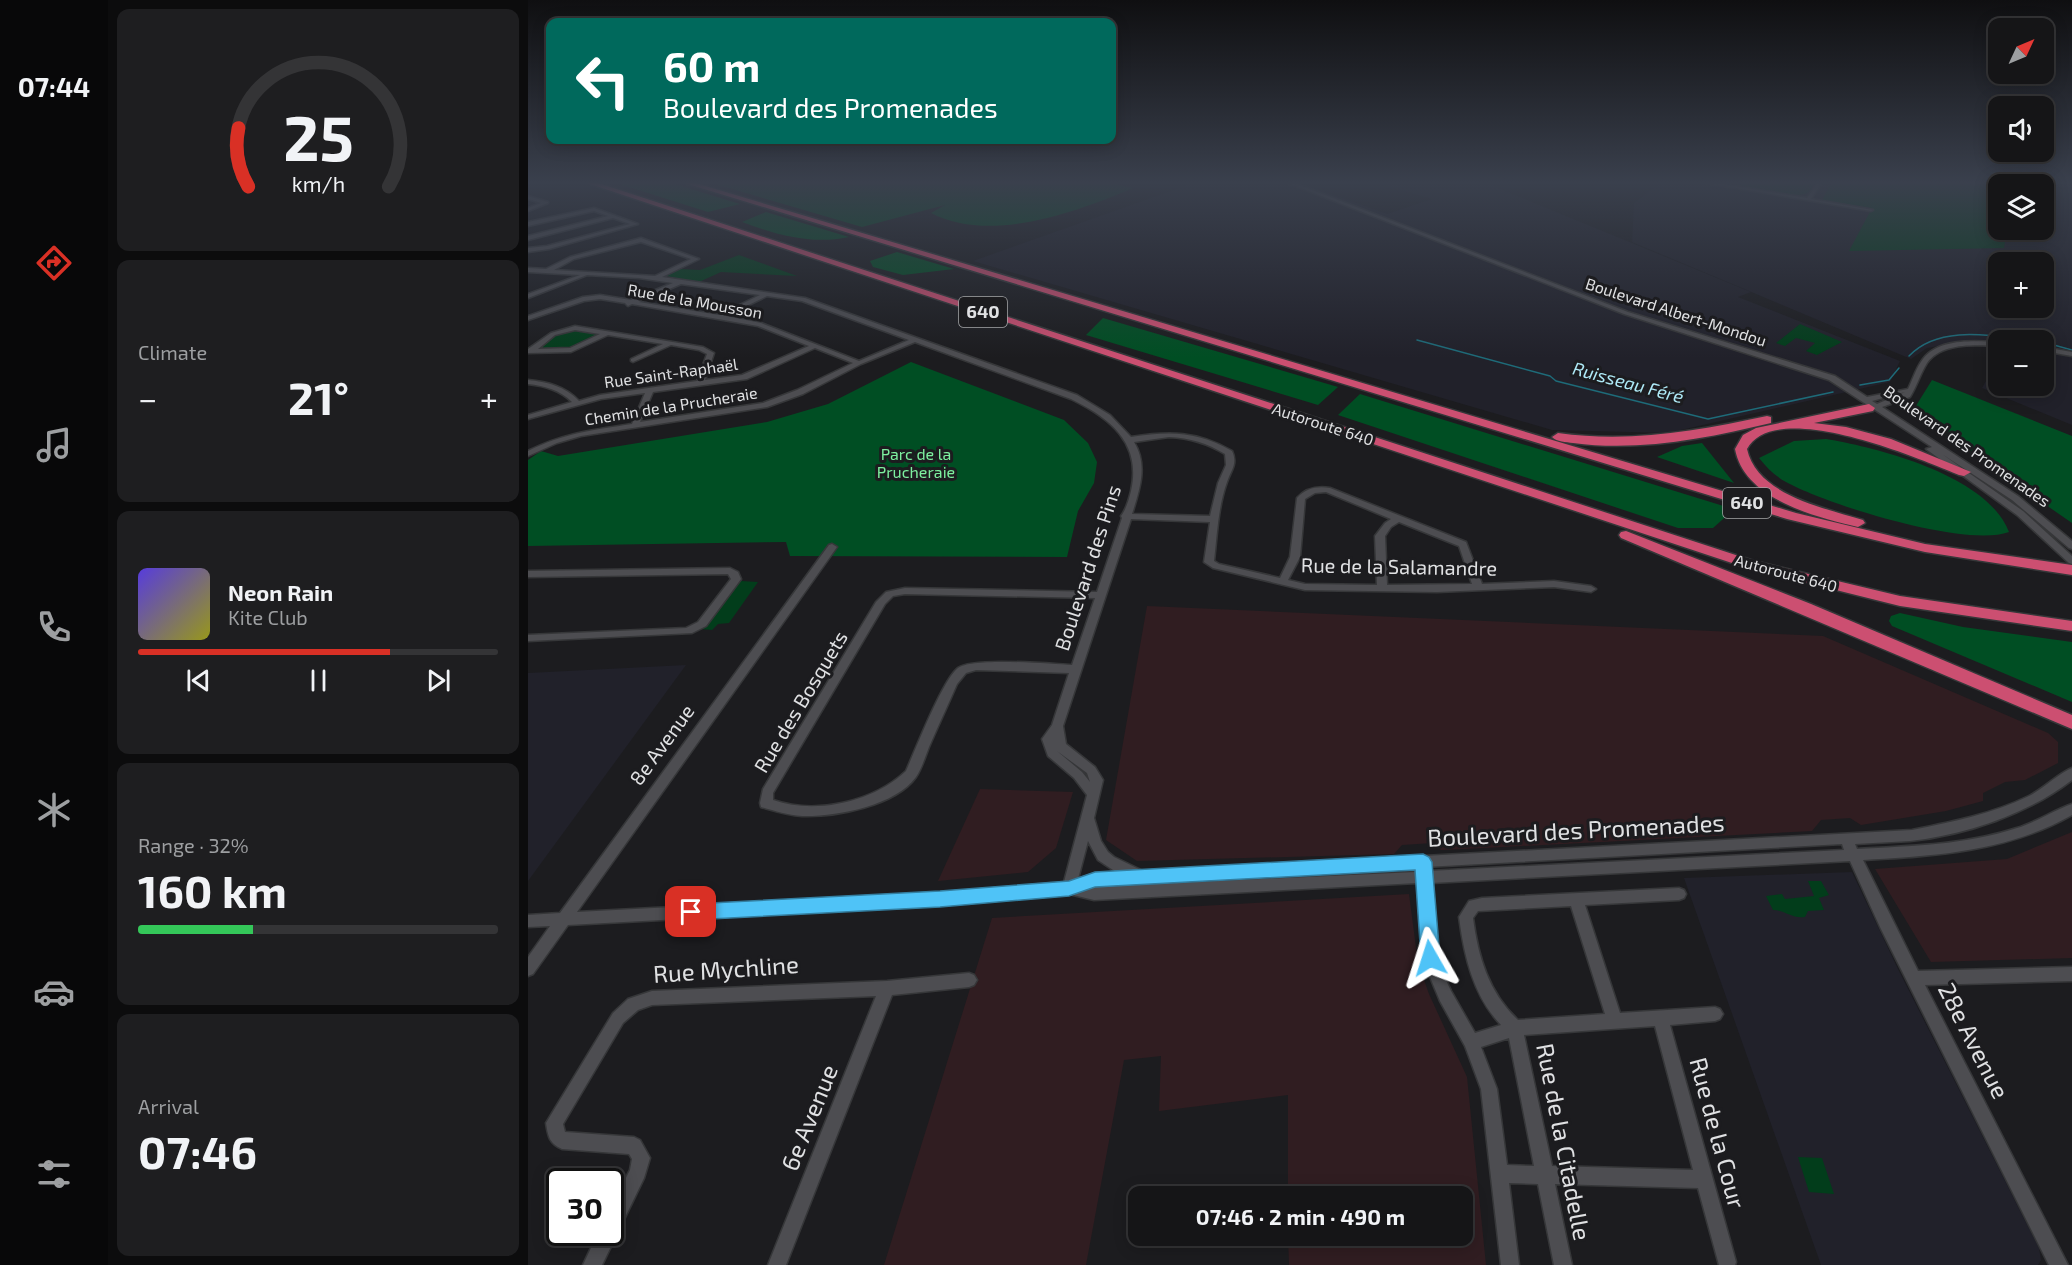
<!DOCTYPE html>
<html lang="en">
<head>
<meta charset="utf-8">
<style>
  body { margin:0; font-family:"Exo 2",sans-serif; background:#1e1e20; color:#f1f3f6; height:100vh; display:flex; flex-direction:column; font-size:22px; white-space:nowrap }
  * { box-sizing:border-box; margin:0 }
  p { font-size:20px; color:#9d9fa1 }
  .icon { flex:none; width:33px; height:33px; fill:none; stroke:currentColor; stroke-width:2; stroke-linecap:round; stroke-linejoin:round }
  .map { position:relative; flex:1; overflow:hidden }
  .sheet { display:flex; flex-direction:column; gap:9px; padding:9px; background:#0c0c0d; width:420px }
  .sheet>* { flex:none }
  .guide { position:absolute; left:18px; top:18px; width:570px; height:126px; border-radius:12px; box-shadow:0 3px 15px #0003,0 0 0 2px #343436; background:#00695c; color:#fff; overflow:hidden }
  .needle { width:39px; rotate:46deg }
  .fabs { position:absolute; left:1460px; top:18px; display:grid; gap:12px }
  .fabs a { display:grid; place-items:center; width:66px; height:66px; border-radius:12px; background:#151517; box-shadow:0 3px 15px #0003,0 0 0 2px #343436; font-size:30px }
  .speed { position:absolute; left:18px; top:1168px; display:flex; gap:12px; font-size:30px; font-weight:700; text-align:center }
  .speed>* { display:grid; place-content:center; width:78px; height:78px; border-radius:50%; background:#151517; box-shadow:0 3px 15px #0003,0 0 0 2px #343436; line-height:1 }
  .speed .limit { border:3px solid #111; border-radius:9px; background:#fff; color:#111 }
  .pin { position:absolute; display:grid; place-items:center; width:51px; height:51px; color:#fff; margin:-26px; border-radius:12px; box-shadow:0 3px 9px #0006 }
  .me { position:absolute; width:66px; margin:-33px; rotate:354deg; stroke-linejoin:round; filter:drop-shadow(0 0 4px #0008) }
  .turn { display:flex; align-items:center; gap:21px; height:126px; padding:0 18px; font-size:27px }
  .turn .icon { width:78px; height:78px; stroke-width:2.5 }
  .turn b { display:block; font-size:42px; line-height:51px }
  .big { font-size:45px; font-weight:700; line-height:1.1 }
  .sheet .tile { flex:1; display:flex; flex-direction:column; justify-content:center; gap:9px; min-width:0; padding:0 21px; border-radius:12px; background:#1e1e20 }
  .sheet .dial { align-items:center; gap:0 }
  .dial svg { height:156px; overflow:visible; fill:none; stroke:#343436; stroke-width:7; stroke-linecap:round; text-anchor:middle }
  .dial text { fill:#f1f3f6; stroke:none }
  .song { display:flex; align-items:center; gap:18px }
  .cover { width:72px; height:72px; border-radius:9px; background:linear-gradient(135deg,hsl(250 70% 55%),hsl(60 70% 35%)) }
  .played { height:6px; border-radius:3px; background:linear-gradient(90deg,#d93025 70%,#343436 70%) }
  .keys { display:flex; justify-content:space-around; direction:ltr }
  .heat { display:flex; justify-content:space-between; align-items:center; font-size:33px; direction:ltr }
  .charge { height:9px; border-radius:4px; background:linear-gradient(90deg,#34c759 32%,#343436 0) }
  .trip { position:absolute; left:600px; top:1186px; width:345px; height:60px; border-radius:12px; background:#151517; box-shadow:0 3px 15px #0003,0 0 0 2px #343436; font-weight:700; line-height:60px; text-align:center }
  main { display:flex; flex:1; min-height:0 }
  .tabs { display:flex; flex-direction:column; width:108px; justify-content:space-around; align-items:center; background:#080809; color:#9d9fa1 }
  .tabs .icon { width:42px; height:42px }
  .tabs .selected { color:#d93025 }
  .tabs b { font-size:27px; color:#f1f3f6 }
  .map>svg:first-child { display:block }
  .commercial { fill:#301d21 }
  .built { fill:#21212a; fill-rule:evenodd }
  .green { fill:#023d1b }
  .forest { fill:#004e23 }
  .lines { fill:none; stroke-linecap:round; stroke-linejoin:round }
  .stream { stroke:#1e6b79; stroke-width:1.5 }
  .minor-casing { stroke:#363739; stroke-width:3 }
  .highway-casing { stroke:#363739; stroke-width:3 }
  .minor { fill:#4d4d51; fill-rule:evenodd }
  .highway { fill:#cc4f71; fill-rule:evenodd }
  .route { fill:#4fc3f7; stroke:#337fa1; stroke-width:1.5 }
  .labels { text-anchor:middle; stroke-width:6; stroke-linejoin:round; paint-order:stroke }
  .far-street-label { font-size:16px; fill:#e0e1e3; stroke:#1c1c1f }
  .far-park-label { font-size:16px; fill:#7df09f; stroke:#1c1c1f }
  .shield { fill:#1c1c1f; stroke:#a5a6a8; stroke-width:1.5 }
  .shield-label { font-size:18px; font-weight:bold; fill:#e0e1e3 }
  .far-water-label { font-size:18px; font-style:italic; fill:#afeaf7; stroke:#1c1c1f }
  .street-label { font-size:20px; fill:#e0e1e3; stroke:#1c1c1f }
  .near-street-label { font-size:24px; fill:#e0e1e3; stroke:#1c1c1f }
</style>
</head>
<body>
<main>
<nav class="tabs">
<b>07:44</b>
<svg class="icon selected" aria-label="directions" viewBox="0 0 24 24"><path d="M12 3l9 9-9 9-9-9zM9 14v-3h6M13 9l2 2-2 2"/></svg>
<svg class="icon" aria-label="music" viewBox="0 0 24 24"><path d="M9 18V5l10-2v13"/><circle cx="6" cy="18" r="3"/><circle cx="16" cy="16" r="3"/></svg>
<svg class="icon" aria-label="phone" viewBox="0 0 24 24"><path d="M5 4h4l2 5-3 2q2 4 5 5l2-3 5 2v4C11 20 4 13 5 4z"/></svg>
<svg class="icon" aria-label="climate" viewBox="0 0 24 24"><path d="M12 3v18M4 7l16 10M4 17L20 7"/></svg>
<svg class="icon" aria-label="car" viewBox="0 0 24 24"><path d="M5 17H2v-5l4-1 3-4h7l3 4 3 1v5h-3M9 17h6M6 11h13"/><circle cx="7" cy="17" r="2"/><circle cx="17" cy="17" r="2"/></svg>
<svg class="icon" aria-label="filters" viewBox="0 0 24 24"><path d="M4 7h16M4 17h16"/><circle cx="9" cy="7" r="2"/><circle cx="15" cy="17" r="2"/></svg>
</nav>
<section class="sheet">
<div class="tile dial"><svg viewBox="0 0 100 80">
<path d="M14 69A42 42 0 1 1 86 69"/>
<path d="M14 69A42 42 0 0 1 9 39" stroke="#d93025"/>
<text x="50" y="56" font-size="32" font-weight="700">25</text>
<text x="50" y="72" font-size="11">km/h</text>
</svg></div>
<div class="tile"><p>Climate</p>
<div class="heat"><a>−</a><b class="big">21°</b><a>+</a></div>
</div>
<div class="tile">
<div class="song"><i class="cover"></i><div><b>Neon Rain</b><p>Kite Club</p></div></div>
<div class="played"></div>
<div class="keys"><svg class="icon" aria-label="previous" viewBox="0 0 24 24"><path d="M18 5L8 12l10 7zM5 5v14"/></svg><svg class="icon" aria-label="pause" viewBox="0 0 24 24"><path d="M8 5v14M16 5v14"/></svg><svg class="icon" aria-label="next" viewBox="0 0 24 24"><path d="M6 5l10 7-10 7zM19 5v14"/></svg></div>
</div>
<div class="tile"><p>Range · 32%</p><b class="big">160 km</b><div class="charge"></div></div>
<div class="tile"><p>Arrival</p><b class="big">07:46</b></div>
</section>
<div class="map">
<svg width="1544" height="1265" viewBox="0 0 1544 1265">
  <rect width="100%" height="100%" fill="#1c1c1f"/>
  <!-- commercial -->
  <g class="commercial">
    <path d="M619,606L1295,636L1520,733L1530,742V763L1497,780L1477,782L1455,793V801L1418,811L1333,825L1322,818L1293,820L1284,831L956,848L913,850L905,843L874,845L866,854L609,861L578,840Z"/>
    <path d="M452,789L545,792L528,848L500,872L410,881Z"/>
    <path d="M1544,832V958L1403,962L1347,869L1479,859Z"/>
    <path d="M881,894L890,963L901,994L939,1077L958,1265H761L760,1236H934V1197H760V1095L631,1111L633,1056L596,1060L558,1265H356L464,918Z"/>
  </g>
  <!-- built -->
  <g class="built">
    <path d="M671,181H767L859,214L904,199L842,181H953L1223,292L1210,297L1372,361L1362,382L1140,433L1024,430L445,261Z"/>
    <path d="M1135,181H1544V352L1515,347V340H1447L1399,348L1383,359L1104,242L1106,203ZM1470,184H1515V230H1470ZM1470,262H1515V308H1470Z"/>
    <path d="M1515,351L1544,356V425L1454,388L1470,360V386H1515Z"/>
    <path d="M158,665L0,881V673Z"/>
    <path d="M1324,872L1369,967L1511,1248L1513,1260L1510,1265H1293L1156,878Z"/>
  </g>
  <!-- green -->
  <g class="green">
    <path d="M1287,181C1285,185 1283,191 1279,193C1271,199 1211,188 1203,182Z"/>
    <path d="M1304,181H1444L1470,184V230H1479L1476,248L1321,251L1344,208L1294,200Z"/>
    <path d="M211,255L269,276L193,272L171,282L138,276L152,269L172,270Z"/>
    <path d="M1272,324L1314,342L1289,355L1278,351L1287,343L1268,338L1257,346L1248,343Z"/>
    <path d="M39,329L80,333L47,349L3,351L20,336Z"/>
    <path d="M213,581L230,582L201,623L190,624L184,630L173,629Z"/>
    <path d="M1280,881H1293L1301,895L1291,898L1296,910L1280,911L1277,917C1264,919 1257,910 1245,910L1238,896L1254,894L1257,899L1286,896Z"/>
    <path d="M1270,1157L1294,1158L1306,1194L1281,1192Z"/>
  </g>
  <!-- forest -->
  <g class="forest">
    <path d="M82,181H137L212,204L180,212Z"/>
    <path d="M177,181H574L605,188C549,212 462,244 403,213L417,205L334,227Z"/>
    <path d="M238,212L321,237C284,245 249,235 214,222Z"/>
    <path d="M369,252L426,269L375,275L345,267L342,261Z"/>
    <path d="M575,318L810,387L790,405L558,335Z"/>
    <path d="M383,362L536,420L560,443L569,462L566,483L550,511L539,557L262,556L258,542L0,546V460L13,451L30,456L239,422L300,404Z"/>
    <path d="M1404,380L1544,436V523L1395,420L1386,409Z"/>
    <path d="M832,394L1202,508L1203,512L1185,528H1150L810,415Z"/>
    <path d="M1298,439C1352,448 1460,476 1481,532C1438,548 1300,505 1258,482C1247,476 1239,468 1231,458L1266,441Z"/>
    <path d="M1174,443L1206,483L1129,457L1154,446Z"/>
    <path d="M1372,613L1435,627L1544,642V702L1364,626L1361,621L1363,616Z"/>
  </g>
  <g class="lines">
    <!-- stream -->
    <g class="stream">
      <path d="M889,340L1022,376L1028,381L1180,419L1305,392"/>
      <path d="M1515,342L1544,350"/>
      <path d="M1381,356C1411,324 1466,336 1505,340"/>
      <path d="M1332,385L1361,380L1371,368"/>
    </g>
    <defs>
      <g id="minor">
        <path d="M755,181H761L1100,312L1307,376L1339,397L1380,389C1385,379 1388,368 1395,359C1411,338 1446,341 1470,342V346C1448,345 1414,342 1399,363C1392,374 1389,386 1382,397L1354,407L1490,496L1544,541V549L1541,548L1484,500L1414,454L1495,511L1544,556V564L1541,563L1489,515L1398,449L1404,447L1301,380L1096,314ZM1377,392L1349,404L1344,401Z"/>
        <path d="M1166,181H1176L1279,198L1291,181H1295L1283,199L1345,210L1343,211Z"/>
        <path d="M0,196L20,202V203L0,211V208L13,203L0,199Z"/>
        <path d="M66,208L110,224L21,249L0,252V248L19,246L102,224L85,218L0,240V236L80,216L66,211L0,226V222Z"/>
        <path d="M113,238L171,259L134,277L277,298L549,395L582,415L603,437C642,431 669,431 704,451C710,464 703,470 699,482C690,507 689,535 686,561L691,564L752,578L762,557L769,498C778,488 789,486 802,488L938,542L954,584L1026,581L1063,586L1068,589L1063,592L1026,587L909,592L777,590L685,568L676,562L682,522L603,519L535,726L538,744L567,767L575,780L566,818L573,841L580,852L586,857L615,871L1384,830C1424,822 1464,814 1501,796C1515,789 1531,773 1544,768V780C1500,814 1438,835 1382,841C1364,842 1345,843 1327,844L1329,849C1384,846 1437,845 1489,828C1509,822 1526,810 1544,804V815C1479,852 1407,856 1335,860L1390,971L1544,967V981L1397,985L1540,1265H1521L1352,927L1322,861L903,883L911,965L923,991L947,1033L973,1025C945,996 936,955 931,917L941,901L954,898L1151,888L1156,890L1158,894L1156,898L1151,900L1057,905L1092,1013L1187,1007L1192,1009L1195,1014L1192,1019L1187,1021L1142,1025L1208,1262L1207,1265H1191L1170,1188L1027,1184L1044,1265H1026L1010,1184L981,1183L991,1265H973L953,1089L937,1046L912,1001L897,965L889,883L566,900L541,894L412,905L40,925L5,974L0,976V957L22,926L0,927V915L32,913L301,545L304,544L309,547L49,912L412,893L536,882L559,795L546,778L520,756L514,739L524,725L541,673L448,670L438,673L429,684C420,705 410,726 401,747C397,757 394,768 388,777C367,806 307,817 274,816C259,815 247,811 233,807L232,803L235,789L348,602L358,592L377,588L569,592L594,518L593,516C598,510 601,499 603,491C614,443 582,418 543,399L387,342L333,364L275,394L239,407L53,436L29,443L0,456V451C36,433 65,430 104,424L117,393L73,399L0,419V415L44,402C32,390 17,386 0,384V380C19,382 37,386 51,401L72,395L169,381L179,354L171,350L143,345L105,362L103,361V359L135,344L80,335L43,352L0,353V349L23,333L47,326L175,347L186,353L177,380L214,375L281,346L230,326L104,304L100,306L97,303L72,299L56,301L0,320V316L55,297L72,295L103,300L145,283L111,278L59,275L0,298V294L52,275L0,272V268L18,269L42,257ZM113,242L163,259L127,276L26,270L46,259ZM153,284L232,295L191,315L111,302ZM239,296L274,301L381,340L331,361L233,323L198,316ZM47,330L72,334L42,348L10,349L27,335ZM287,348L325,363L269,390L235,403L112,422L125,392L219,379ZM641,437C662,438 679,443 697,454L698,465L690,483L682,516L604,514C612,489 620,465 606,442ZM798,492L863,519L857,523L847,536L849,585L777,584L760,580L772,557L777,499L787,493ZM871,522L931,546L944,584L859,585L857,536L863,527ZM377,594L567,598L544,665C522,664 444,657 430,668C415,679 387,751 378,771C345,802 288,815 245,800V793L357,604L365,596ZM529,751L559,773L562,782L554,772ZM560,841L570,860L588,872L567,873L550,879ZM1314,844L1316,850L901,871L897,867ZM892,867L888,872L561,887L567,885ZM1043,906L1077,1014L990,1020C961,993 950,957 945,918L950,911ZM1127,1026L1165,1170L1024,1166L996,1035ZM981,1038L1006,1166L979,1165L969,1089L953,1047Z"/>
        <path d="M1515,347L1544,352V356L1515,351Z"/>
        <path d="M202,568L210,572L213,579L178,626L164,633L0,641V635L158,628L170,622L203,579L200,574L0,577V571Z"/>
        <path d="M441,973L446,975L449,980L446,985L441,987L364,995L258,1265H240L348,996L124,1005L110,1010L95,1023L35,1124L37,1132L106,1137L112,1140L122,1158L116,1178L74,1265H55L70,1233H82V1209L102,1170L104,1159L101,1154L34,1149C21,1143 20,1136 18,1123L85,1013L100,999L124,991L359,981Z"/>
      </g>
      <g id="highway">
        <path d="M53,181H64L1226,561L1372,596L1544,621V631L1372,606L1216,567Z"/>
        <path d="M150,181H161L1268,513L1397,544L1544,565V575L1397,552L1259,519Z"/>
        <path d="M1341,404L1347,408L1345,411L1286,423L1318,427L1363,439L1443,472L1436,476L1431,475C1390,458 1247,397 1219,449C1229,495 1296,508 1335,520L1337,523L1330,527C1287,517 1216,499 1207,449L1215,435L1228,428Z"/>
        <path d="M1239,416L1243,417V423C1180,438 1111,452 1045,443C1038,442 1029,442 1024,437L1030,433C1102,443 1169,431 1239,416Z"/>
        <path d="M1098,531L1283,604L1544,715V729L1093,538L1091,535L1093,532Z"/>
      </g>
    </defs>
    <!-- minor casing -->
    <use href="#minor" class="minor-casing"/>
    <!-- highway casing -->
    <use href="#highway" class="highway-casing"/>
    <!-- minor -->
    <use href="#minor" class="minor"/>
    <!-- highway -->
    <use href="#highway" class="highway"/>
  </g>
  <!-- sky -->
  <linearGradient id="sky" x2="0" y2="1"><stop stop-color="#0f0f11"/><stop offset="0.51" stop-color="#3a404d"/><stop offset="1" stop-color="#3a404d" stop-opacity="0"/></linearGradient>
  <rect width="1544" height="358" fill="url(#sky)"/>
  <!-- route -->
  <path class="route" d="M895,854L901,857L904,862L912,958L909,965L902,967L896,965L893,958L887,870L567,887L541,896L412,907L163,920L157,918L154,912L157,907L163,904L412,891L541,881L567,872Z"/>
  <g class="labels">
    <!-- far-street labels -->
    <g class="far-street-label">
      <text transform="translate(167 301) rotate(10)" y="6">Rue de la Mousson</text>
      <text transform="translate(1148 312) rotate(18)" y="6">Boulevard Albert-Mondou</text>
      <text transform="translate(143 373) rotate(-8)" y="6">Rue Saint-Raphaël</text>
      <text transform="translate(143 406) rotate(-9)" y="6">Chemin de la Prucheraie</text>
      <text transform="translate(795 424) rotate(18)" y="6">Autoroute 640</text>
      <text transform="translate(1439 446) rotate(35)" y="6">Boulevard des Promenades</text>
      <text transform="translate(1258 573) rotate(15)" y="6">Autoroute 640</text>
    </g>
    <!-- far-park labels -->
    <g class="far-park-label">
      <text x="388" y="460">Parc de la<tspan x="388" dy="18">Prucheraie</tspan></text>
    </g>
    <!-- shield labels -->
    <g class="shield">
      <rect x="431" y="297" width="48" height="30" rx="4.5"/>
      <rect x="1195" y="488" width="48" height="30" rx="4.5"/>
    </g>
    <g class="shield-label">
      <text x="455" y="318">640</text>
      <text x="1219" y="509">640</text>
    </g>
    <!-- far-water labels -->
    <g class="far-water-label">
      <text transform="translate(1100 383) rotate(15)" y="6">Ruisseau Féré</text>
    </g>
    <!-- street labels -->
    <g class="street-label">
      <text transform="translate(871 567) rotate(1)" y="7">Rue de la Salamandre</text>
      <text transform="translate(560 568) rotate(-72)" y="7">Boulevard des Pins</text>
      <text transform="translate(273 702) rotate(-59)" y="7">Rue des Bosquets</text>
      <text transform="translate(134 745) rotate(-54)" y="7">8e Avenue</text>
    </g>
    <!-- near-street labels -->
    <g class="near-street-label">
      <text transform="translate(1048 831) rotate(-3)" y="8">Boulevard des Promenades</text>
      <text transform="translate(198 970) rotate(-4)" y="8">Rue Mychline</text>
      <text transform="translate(1445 1041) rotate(63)" y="8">28e Avenue</text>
      <text transform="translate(282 1118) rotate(-68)" y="8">6e Avenue</text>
      <text transform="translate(1189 1133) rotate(75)" y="8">Rue de la Cour</text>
      <text transform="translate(1035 1142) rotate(79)" y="8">Rue de la Citadelle</text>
    </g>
  </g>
</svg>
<div class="fabs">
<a><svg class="needle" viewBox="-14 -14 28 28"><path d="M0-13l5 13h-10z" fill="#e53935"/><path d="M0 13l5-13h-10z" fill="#9d9fa1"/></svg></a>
<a><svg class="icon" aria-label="sound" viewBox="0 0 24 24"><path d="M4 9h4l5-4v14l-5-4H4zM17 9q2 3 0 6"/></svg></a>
<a><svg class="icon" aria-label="layers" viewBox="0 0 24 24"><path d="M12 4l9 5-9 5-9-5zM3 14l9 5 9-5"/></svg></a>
<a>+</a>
<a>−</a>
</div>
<div class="speed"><div class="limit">30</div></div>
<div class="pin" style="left:163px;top:912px;background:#d93025"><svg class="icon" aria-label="arrive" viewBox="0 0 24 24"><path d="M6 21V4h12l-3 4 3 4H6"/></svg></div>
<svg class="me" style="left:902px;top:958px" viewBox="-20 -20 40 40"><path d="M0-17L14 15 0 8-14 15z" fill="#4fc3f7" stroke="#fff" stroke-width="4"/></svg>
<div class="trip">07:46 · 2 min · 490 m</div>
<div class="guide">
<div class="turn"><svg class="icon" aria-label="left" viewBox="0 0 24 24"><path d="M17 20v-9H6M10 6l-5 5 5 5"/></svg><div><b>60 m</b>Boulevard des Promenades</div></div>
</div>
</div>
</main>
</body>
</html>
